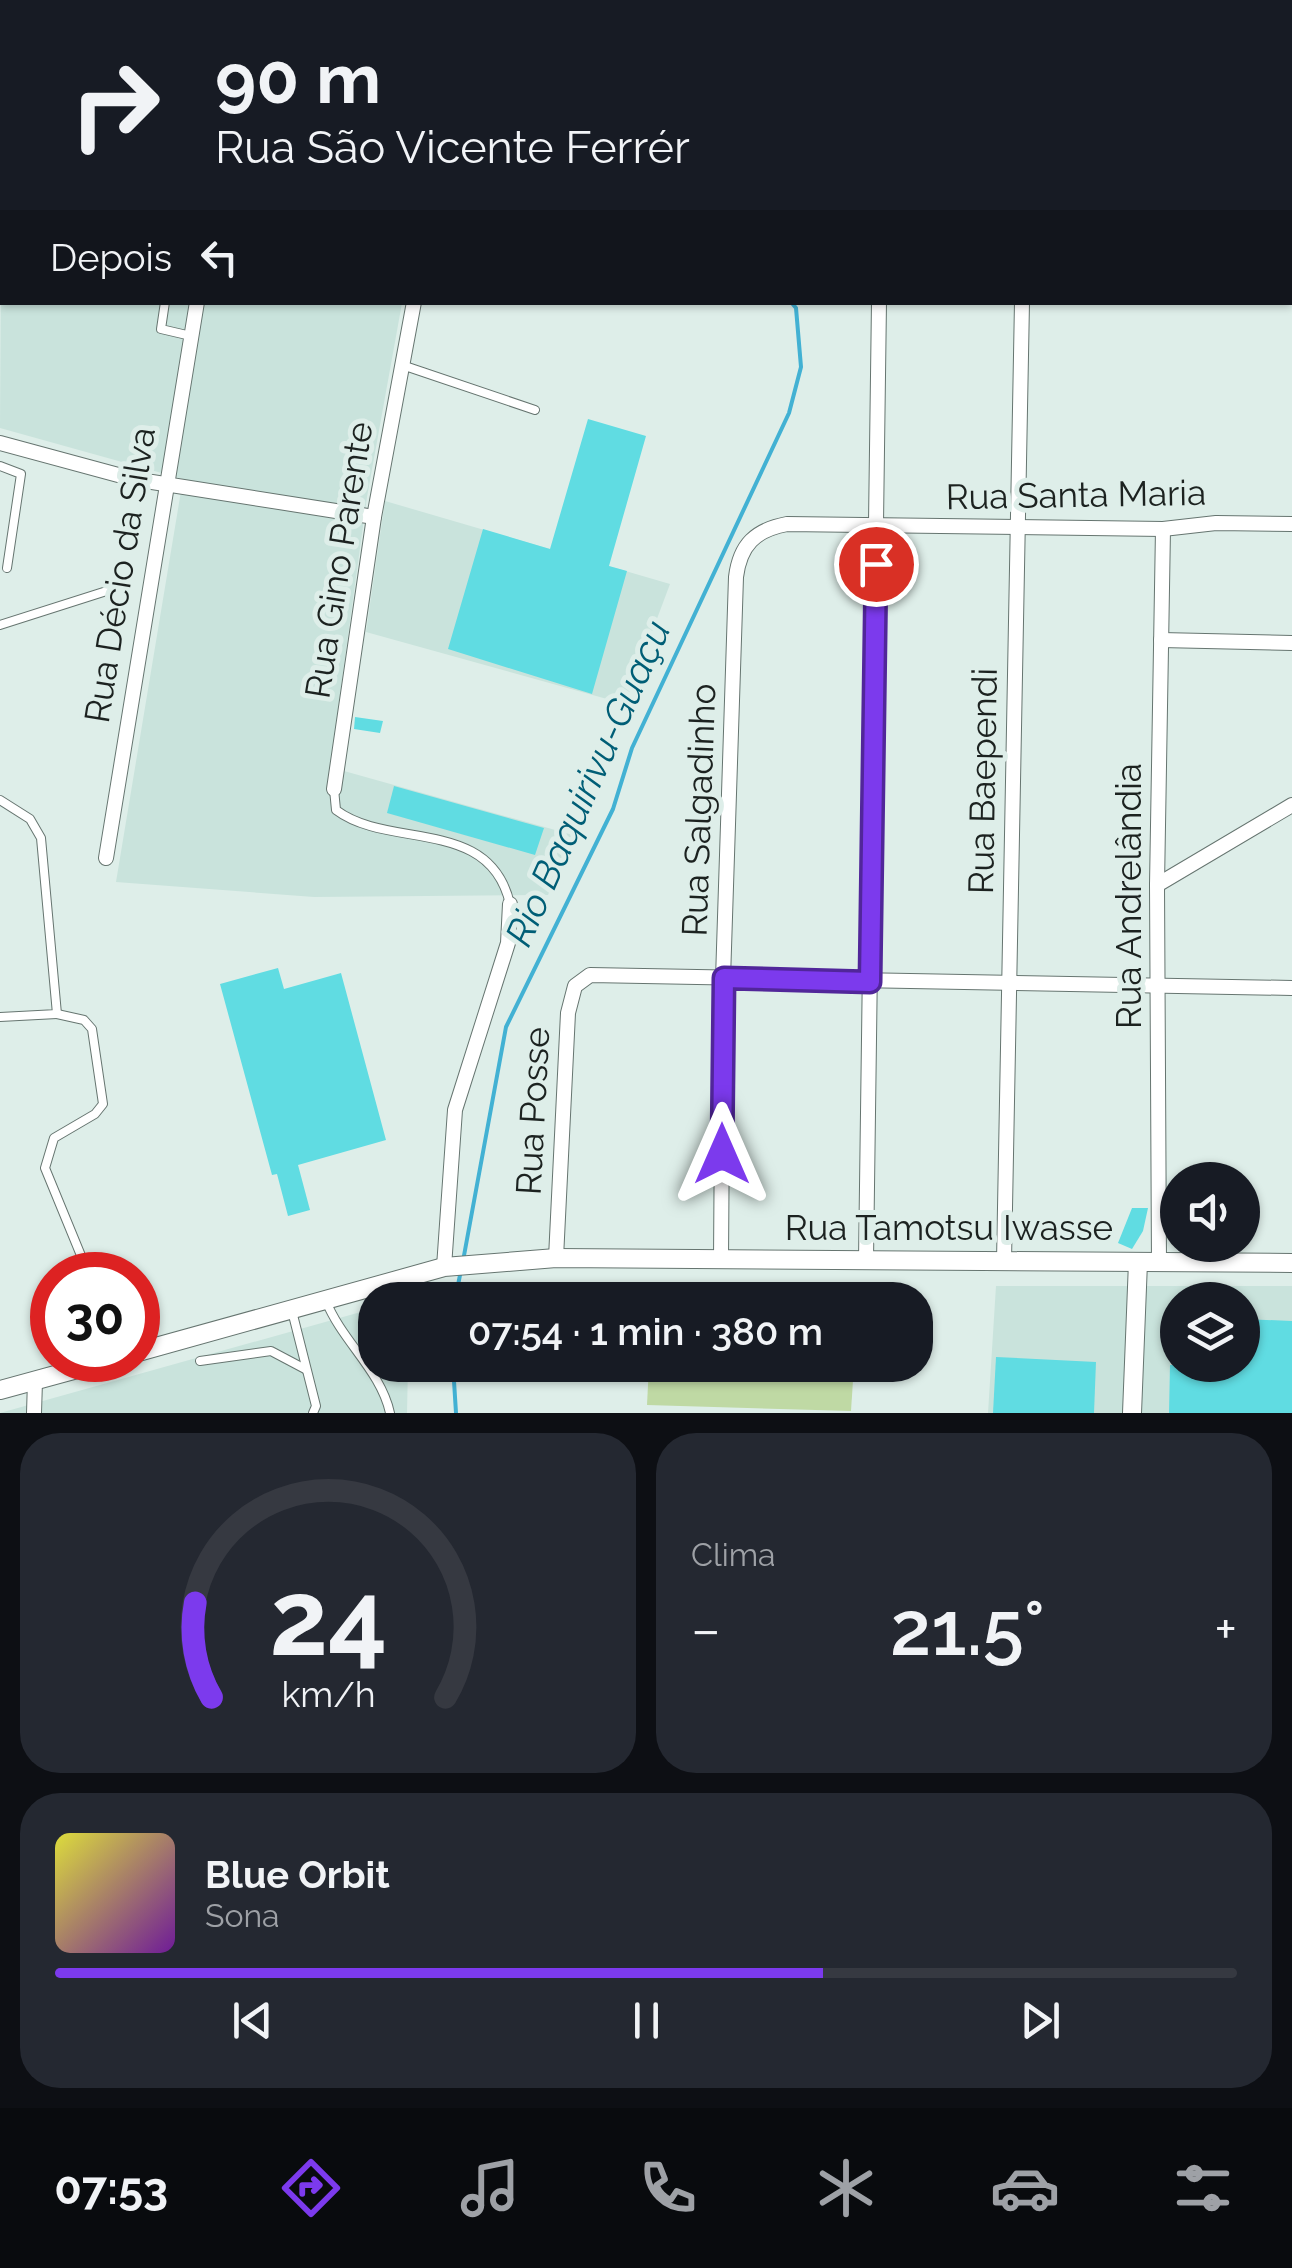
<!DOCTYPE html>
<html lang="pt">
<head>
<meta charset="utf-8">
<style>
  body { margin:0; font-family:Raleway,sans-serif; background:#242831; color:#f1f3f6; height:100vh; display:flex; flex-direction:column; font-size:38px; white-space:nowrap }
  * { box-sizing:border-box; margin:0 }
  p { font-size:32px; color:#9ea1a6 }
  .icon { flex:none; width:55px; height:55px; fill:none; stroke:currentColor; stroke-width:2; stroke-linecap:round; stroke-linejoin:round }
  .map { position:relative; height:1413px; overflow:hidden }
  .details { display:flex; flex-direction:column; gap:20px; padding:20px; background:#0d0f14; flex:1 }
  .details>* { flex:none }
  .top-card { position:absolute; left:0px; top:0px; width:1292px; height:305px; box-shadow:0 2px 8px #0004; background:#171b24; color:#f1f3f6; overflow:hidden }
  .tools { position:absolute; left:1160px; top:1162px; display:grid; gap:20px }
  .tools a { display:grid; place-items:center; width:100px; height:100px; border-radius:50%; background:#171b24; box-shadow:0 2px 8px #0004; font-size:50px }
  .speed { position:absolute; left:30px; top:1252px; display:flex; gap:20px; font-size:50px; font-weight:700; text-align:center }
  .speed>* { display:grid; place-content:center; width:130px; height:130px; border-radius:50%; background:#171b24; box-shadow:0 2px 8px #0004; line-height:1 }
  .speed .limit { border:15px solid #d22; background:#fff; color:#111 }
  .pin { position:absolute; display:grid; place-items:center; width:85px; height:85px; color:#fff; margin:-42px; border:5px solid #fff; border-radius:50%; box-shadow:0 2px 10px #0007 }
  .me { position:absolute; width:110px; margin:-55px; rotate:0deg; stroke-linejoin:round; filter:drop-shadow(0 0 8px #0008) }
  .turn { display:flex; align-items:center; gap:35px; height:210px; padding:0 50px; font-size:45px }
  .turn .icon { width:130px; height:130px; stroke-width:2.5 }
  .turn b { display:block; font-size:70px; line-height:85px }
  .then { display:flex; align-items:center; height:95px; padding:0 50px; background:#0003; gap:20px; font-size:38px }
  .big { font-size:75px; font-weight:600; line-height:1.1 }
  .details .widget { flex:1; display:flex; flex-direction:column; justify-content:center; gap:15px; min-width:0; padding:0 35px; border-radius:40px; background:#242831 }
  .details .dial { align-items:center; gap:0 }
  .dial svg { height:260px; overflow:visible; fill:none; stroke:#363941; stroke-width:7; stroke-linecap:round; text-anchor:middle }
  .dial text { fill:#f1f3f6; stroke:none }
  .song { display:flex; align-items:center; gap:30px }
  .cover { width:120px; height:120px; border-radius:15px; background:linear-gradient(135deg,hsl(60 70% 55%),hsl(280 70% 35%)) }
  .played { height:10px; border-radius:5px; background:linear-gradient(90deg,#7c3aed 65%,#363941 65%) }
  .keys { display:flex; justify-content:space-around; direction:ltr }
  .heat { display:flex; justify-content:space-between; align-items:center; font-size:55px; direction:ltr }
  .details .tiles { flex:1; display:grid; gap:20px; grid-template-columns:1fr 1fr }
  .widget:last-child { grid-column:span 2 }
  .trip { position:absolute; left:358px; top:1282px; width:575px; height:100px; border-radius:40px; background:#171b24; box-shadow:0 2px 8px #0004; font-weight:600; line-height:100px; text-align:center }
  .dock { display:flex; height:160px; justify-content:space-around; align-items:center; background:#090b0e; color:#9ea1a6 }
  .dock .icon { width:70px; height:70px }
  .dock .current { color:#7c3aed }
  .dock b { font-size:45px; color:#f1f3f6 }
  .map>svg:first-child { display:block }
  .built { fill:#c9e3dc; fill-rule:evenodd }
  .green { fill:#bfd9a4 }
  .lines { fill:none; stroke-linecap:round; stroke-linejoin:round }
  .stream { stroke:#42b1d3; stroke-width:4 }
  .building { fill:#60dce2 }
  .service-casing { stroke:#667570; stroke-width:10 }
  .minor-casing { stroke:#667570; stroke-width:16 }
  .tertiary-casing { stroke:#667570; stroke-width:20 }
  .path { stroke:#a2afab; stroke-width:2.5; stroke-dasharray:8 5; stroke-linecap:butt }
  .service { stroke:#fff; stroke-width:8 }
  .minor { stroke:#fff; stroke-width:14 }
  .tertiary { stroke:#fff; stroke-width:18 }
  .route-casing { stroke:#51269a; stroke-width:25 }
  .route { stroke:#7c3aed; stroke-width:18 }
  .labels { text-anchor:middle; stroke-width:10; stroke-linejoin:round; paint-order:stroke }
  .street-label { font-size:35px; fill:#1c2220; stroke:#deeee9 }
  .water-label { font-size:38px; font-style:italic; fill:#005e76; stroke:#deeee9 }
</style>
</head>
<body>
<div class="map">
<svg width="1292" height="1413" viewBox="0 0 1292 1413">
  <rect width="100%" height="100%" fill="#deeee9"/>
  <!-- built -->
  <g class="built">
    <path d="M2,97V302L402,303L367,497L338,709L353,712L344,771L573,835L548,895L314,897L116,882L183,479L0,428Z"/>
    <path d="M385,501L670,584L625,704L366,632Z"/>
    <path d="M996,1286H1292V1413H988ZM1178,1300H1242V1365H1178Z"/>
    <path d="M375,1308V1365H408L407,1413H0Z"/>
  </g>
  <!-- green -->
  <g class="green">
    <path d="M653,1290L858,1294L857,1300H652Z"/>
    <path d="M649,1365H854L851,1411L647,1405Z"/>
  </g>
  <g class="lines">
    <!-- stream -->
    <g class="stream">
      <path d="M747,2L748,0"/>
      <path d="M463,1261L506,1027L613,809L632,748L789,413L801,367L796,308L791,302"/>
      <path d="M455,1300L461,1270"/>
      <path d="M453,1365L456,1413"/>
    </g>
  </g>
  <!-- building -->
  <g class="building">
    <path d="M588,419L646,436L609,566L627,571L592,694L448,649L483,529L550,549Z"/>
    <path d="M355,717L383,721L380,733L354,729Z"/>
    <path d="M394,786L544,828L535,855L387,813Z"/>
    <path d="M278,968L284,989L341,973L386,1140L298,1165L310,1210L288,1216L277,1174L272,1175L220,984Z"/>
    <path d="M1132,1208H1148L1143,1231L1132,1249L1118,1243Z"/>
    <path d="M1242,1319L1292,1321V1413H1169L1170,1365H1242Z"/>
    <path d="M996,1357L1096,1362L1094,1413H993Z"/>
  </g>
  <g class="lines">
    <defs>
      <g id="service">
        <path d="M136,0V2"/>
        <path d="M0,208L2,199"/>
        <path d="M165,302L161,329L191,336"/>
        <path d="M402,365L535,410"/>
        <path d="M0,466L21,474L7,568"/>
        <path d="M0,625L116,588"/>
        <path d="M334,789L336,810C389,850 490,816 510,904"/>
        <path d="M0,800L30,819L41,838L57,1014L0,1017"/>
        <path d="M57,1014L84,1020L92,1029L103,1104L95,1114L54,1138L45,1168L89,1275"/>
        <path d="M326,1301C342,1341 381,1371 390,1413"/>
        <path d="M292,1311L316,1406L313,1413"/>
        <path d="M200,1361L271,1351L305,1369"/>
      </g>
      <g id="minor">
        <path d="M203,0L213,2"/>
        <path d="M253,2L254,0"/>
        <path d="M462,2V0"/>
        <path d="M0,443L133,479L374,517"/>
        <path d="M1161,640L1292,643"/>
        <path d="M334,789L374,517L414,302"/>
        <path d="M106,858L197,302"/>
        <path d="M1157,885L1292,805"/>
        <path d="M556,1258L568,1013L575,986L590,975L1292,988"/>
        <path d="M721,1259L723,979L736,577C740,545 755,530 787,524L1163,529L1216,523L1292,524"/>
        <path d="M866,1260L879,302"/>
        <path d="M1004,1261L1022,302"/>
        <path d="M1159,1262L1157,885L1163,529"/>
        <path d="M444,1267L455,1110L508,943L510,904"/>
        <path d="M34,1413L35,1381"/>
      </g>
      <g id="tertiary">
        <path d="M138,1352L444,1267L556,1258L1292,1263"/>
        <path d="M0,1390L110,1360"/>
        <path d="M1132,1413L1138,1262"/>
      </g>
    </defs>
    <!-- service casing -->
    <use href="#service" class="service-casing"/>
    <!-- minor casing -->
    <use href="#minor" class="minor-casing"/>
    <!-- tertiary casing -->
    <use href="#tertiary" class="tertiary-casing"/>
    <!-- path -->
    <path class="path" d="M1290,266H1292"/>
    <!-- service -->
    <use href="#service" class="service"/>
    <!-- minor -->
    <use href="#minor" class="minor"/>
    <!-- tertiary -->
    <use href="#tertiary" class="tertiary"/>
  </g>
  <g class="lines">
    <defs>
      <path id="route" d="M722,1154L724,978L870,982L876,564"/>
    </defs>
    <!-- route casing -->
    <use href="#route" class="route-casing"/>
    <!-- route -->
    <use href="#route" class="route"/>
  </g>
  <g class="labels">
    <!-- street labels -->
    <g class="street-label">
      <text transform="translate(1076 495) rotate(-1)" y="12">Rua Santa Maria</text>
      <text transform="translate(339 560) rotate(-81)" y="12">Rua Gino Parente</text>
      <text transform="translate(120 575) rotate(-81)" y="12">Rua Décio da Silva</text>
      <text transform="translate(983 781) rotate(-89)" y="12">Rua Baependi</text>
      <text transform="translate(699 810) rotate(-88)" y="12">Rua Salgadinho</text>
      <text transform="translate(1129 896) rotate(-90)" y="12">Rua Andrelândia</text>
      <text transform="translate(533 1111) rotate(-87)" y="12">Rua Posse</text>
      <text x="949" y="1240">Rua Tamotsu Iwasse</text>
    </g>
    <!-- water labels -->
    <g class="water-label">
      <text transform="translate(588 783) rotate(-66)" y="13">Rio Baquirivu-Guaçu</text>
    </g>
  </g>
</svg>
<div class="tools">
<a><svg class="icon" aria-label="sound" viewBox="0 0 24 24"><path d="M4 9h4l5-4v14l-5-4H4zM17 9q2 3 0 6"/></svg></a>
<a><svg class="icon" aria-label="layers" viewBox="0 0 24 24"><path d="M12 4l9 5-9 5-9-5zM3 14l9 5 9-5"/></svg></a>
</div>
<div class="speed"><div class="limit">30</div></div>
<div class="pin" style="left:876px;top:564px;background:#d93025"><svg class="icon" aria-label="arrive" viewBox="0 0 24 24"><path d="M6 21V4h12l-3 4 3 4H6"/></svg></div>
<svg class="me" style="left:722px;top:1154px" viewBox="-20 -20 40 40"><path d="M0-17L14 15 0 8-14 15z" fill="#7c3aed" stroke="#fff" stroke-width="4"/></svg>
<div class="trip">07:54 · 1 min · 380 m</div>
<div class="top-card">
<div class="turn"><svg class="icon" aria-label="right" viewBox="0 0 24 24"><path d="M7 20v-9h11M14 6l5 5-5 5"/></svg><div><b>90 m</b>Rua São Vicente Ferrér</div></div>
<div class="then">Depois<svg class="icon" aria-label="left" viewBox="0 0 24 24"><path d="M17 20v-9H6M10 6l-5 5 5 5"/></svg></div>
</div>
</div>
<section class="details">
<div class="tiles">
<div class="widget dial"><svg viewBox="0 0 100 80">
<path d="M14 69A42 42 0 1 1 86 69"/>
<path d="M14 69A42 42 0 0 1 9 40" stroke="#7c3aed"/>
<text x="50" y="56" font-size="32" font-weight="700">24</text>
<text x="50" y="72" font-size="11">km/h</text>
</svg></div>
<div class="widget"><p>Clima</p>
<div class="heat"><a>−</a><b class="big">21.5°</b><a>+</a></div>
</div>
<div class="widget">
<div class="song"><i class="cover"></i><div><b>Blue Orbit</b><p>Sona</p></div></div>
<div class="played"></div>
<div class="keys"><svg class="icon" aria-label="previous" viewBox="0 0 24 24"><path d="M18 5L8 12l10 7zM5 5v14"/></svg><svg class="icon" aria-label="pause" viewBox="0 0 24 24"><path d="M8 5v14M16 5v14"/></svg><svg class="icon" aria-label="next" viewBox="0 0 24 24"><path d="M6 5l10 7-10 7zM19 5v14"/></svg></div>
</div>
</div>
</section>
<nav class="dock">
<b>07:53</b>
<svg class="icon current" aria-label="directions" viewBox="0 0 24 24"><path d="M12 3l9 9-9 9-9-9zM9 14v-3h6M13 9l2 2-2 2"/></svg>
<svg class="icon" aria-label="music" viewBox="0 0 24 24"><path d="M9 18V5l10-2v13"/><circle cx="6" cy="18" r="3"/><circle cx="16" cy="16" r="3"/></svg>
<svg class="icon" aria-label="phone" viewBox="0 0 24 24"><path d="M5 4h4l2 5-3 2q2 4 5 5l2-3 5 2v4C11 20 4 13 5 4z"/></svg>
<svg class="icon" aria-label="climate" viewBox="0 0 24 24"><path d="M12 3v18M4 7l16 10M4 17L20 7"/></svg>
<svg class="icon" aria-label="car" viewBox="0 0 24 24"><path d="M5 17H2v-5l4-1 3-4h7l3 4 3 1v5h-3M9 17h6M6 11h13"/><circle cx="7" cy="17" r="2"/><circle cx="17" cy="17" r="2"/></svg>
<svg class="icon" aria-label="filters" viewBox="0 0 24 24"><path d="M4 7h16M4 17h16"/><circle cx="9" cy="7" r="2"/><circle cx="15" cy="17" r="2"/></svg>
</nav>
</body>
</html>
